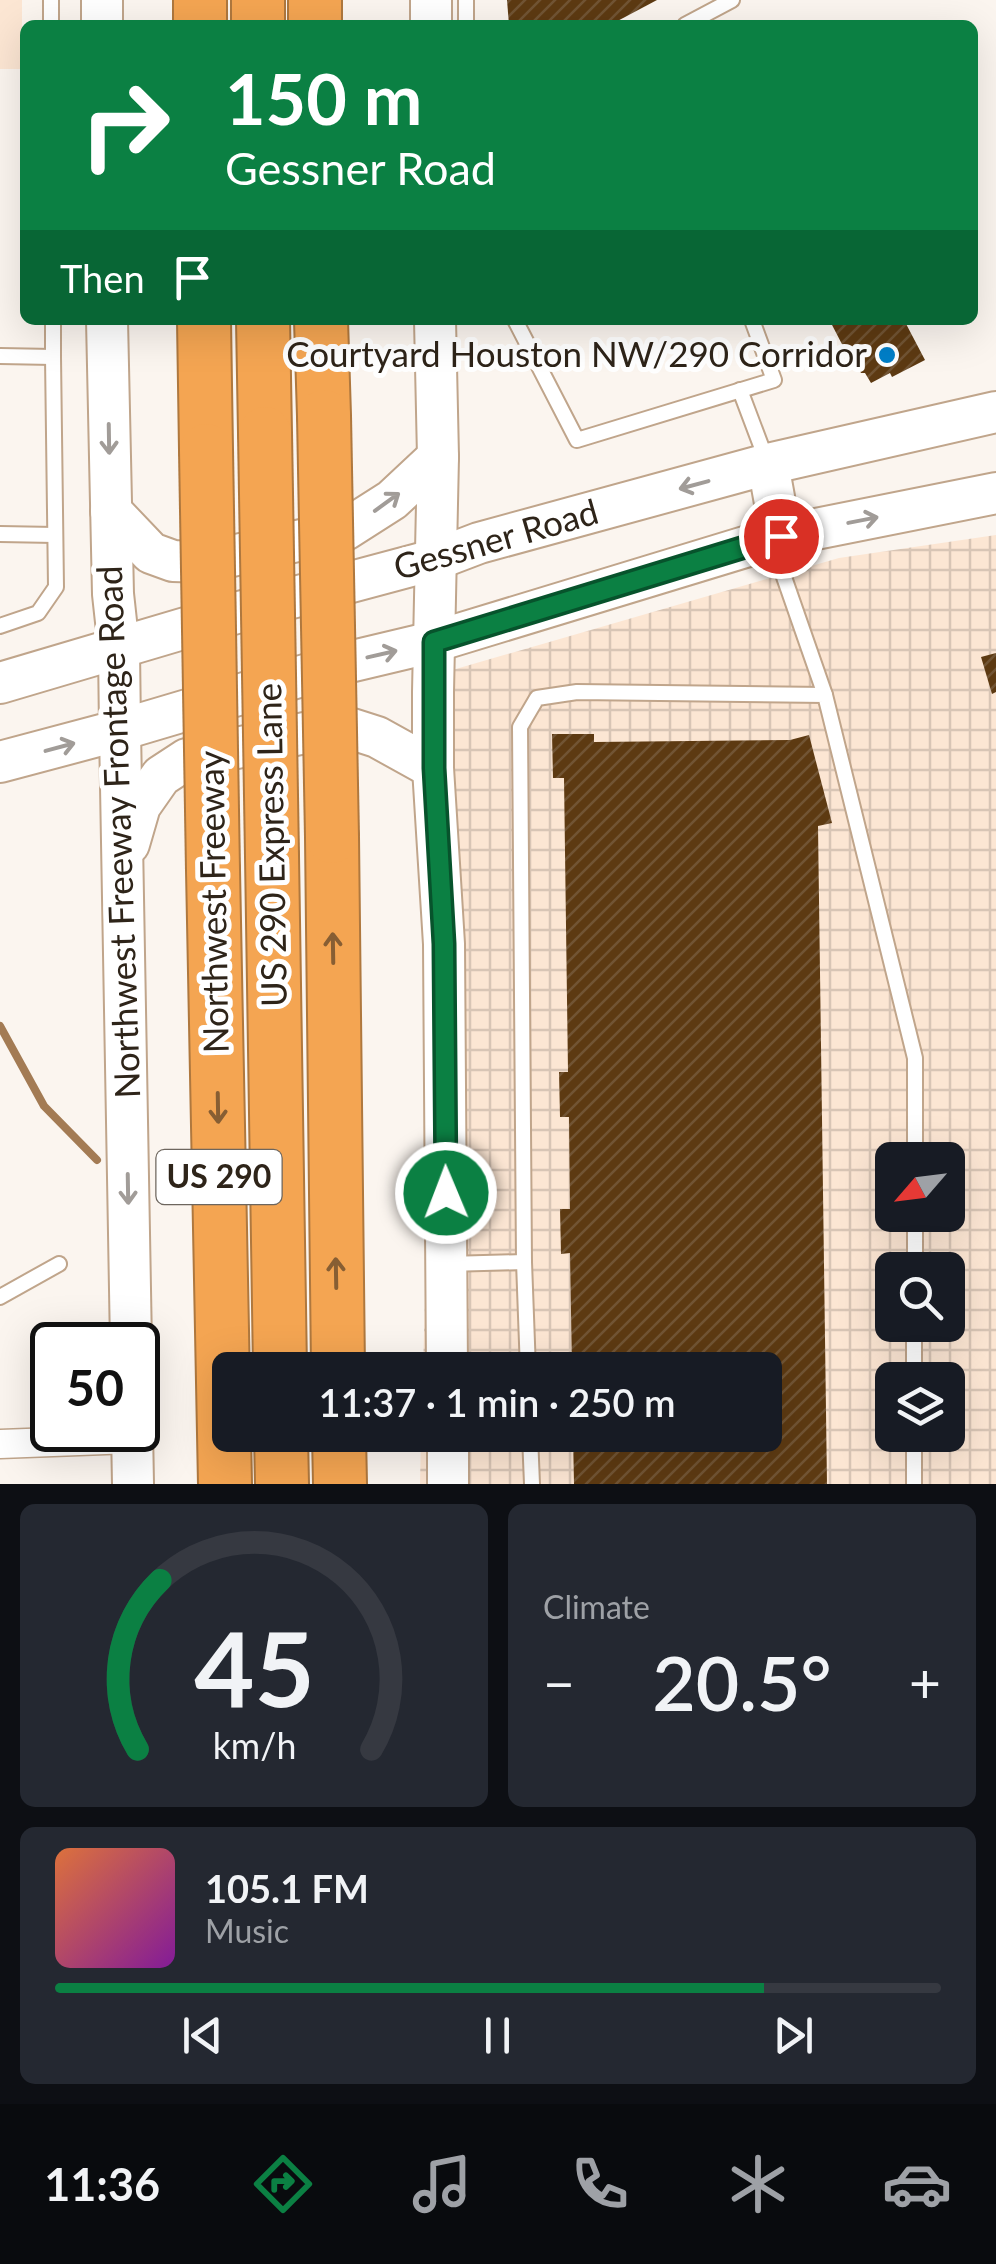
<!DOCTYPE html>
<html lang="en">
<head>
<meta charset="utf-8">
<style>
  body { margin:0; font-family:Lato,sans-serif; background:#242831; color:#f1f3f6; height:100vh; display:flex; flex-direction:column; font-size:38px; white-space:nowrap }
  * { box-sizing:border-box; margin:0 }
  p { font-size:32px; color:#9ea1a6 }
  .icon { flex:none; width:55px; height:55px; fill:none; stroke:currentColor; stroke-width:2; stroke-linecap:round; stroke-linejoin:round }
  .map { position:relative; height:1484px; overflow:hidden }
  .sheet { display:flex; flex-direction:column; gap:20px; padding:20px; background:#0d0f14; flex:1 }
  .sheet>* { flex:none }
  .top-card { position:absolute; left:20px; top:20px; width:958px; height:305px; border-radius:15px; box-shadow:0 10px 40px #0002; background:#0b8043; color:#fff; overflow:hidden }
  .needle { width:65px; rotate:242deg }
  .buttons { position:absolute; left:875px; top:1142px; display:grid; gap:20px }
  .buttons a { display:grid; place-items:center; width:90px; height:90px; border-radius:15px; background:#171b24; box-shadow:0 10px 40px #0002; font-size:50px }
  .speed { position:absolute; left:30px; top:1322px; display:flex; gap:20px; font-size:50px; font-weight:700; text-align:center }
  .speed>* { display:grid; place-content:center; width:130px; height:130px; border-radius:50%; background:#171b24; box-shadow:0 10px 40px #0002; line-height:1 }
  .speed .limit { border:5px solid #111; border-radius:15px; background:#fff; color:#111 }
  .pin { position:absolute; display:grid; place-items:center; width:85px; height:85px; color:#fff; margin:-42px; border:5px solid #fff; border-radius:50%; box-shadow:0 2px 10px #0007 }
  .me { position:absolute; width:110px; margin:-55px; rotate:359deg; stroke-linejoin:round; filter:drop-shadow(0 0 8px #0008) }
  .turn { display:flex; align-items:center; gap:35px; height:210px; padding:0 40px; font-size:45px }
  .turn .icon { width:130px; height:130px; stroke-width:2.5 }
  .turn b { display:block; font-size:70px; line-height:85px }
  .then { display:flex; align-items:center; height:95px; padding:0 40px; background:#0003; gap:20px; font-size:38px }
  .big { font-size:75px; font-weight:600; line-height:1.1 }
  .sheet .card { flex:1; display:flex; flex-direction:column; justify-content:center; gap:15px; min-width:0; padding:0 35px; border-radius:15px; background:#242831 }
  .sheet .dial { align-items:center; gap:0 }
  .dial svg { height:260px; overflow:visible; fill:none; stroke:#363941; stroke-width:7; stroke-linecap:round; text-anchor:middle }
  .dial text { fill:#f1f3f6; stroke:none }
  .song { display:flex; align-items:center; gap:30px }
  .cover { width:120px; height:120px; border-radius:15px; background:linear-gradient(135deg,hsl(20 70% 55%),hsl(290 70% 35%)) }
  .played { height:10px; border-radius:5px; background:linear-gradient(90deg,#0b8043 80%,#363941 80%) }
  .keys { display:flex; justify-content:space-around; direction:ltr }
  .heat { display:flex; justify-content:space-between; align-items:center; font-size:55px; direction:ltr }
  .sheet .tiles { flex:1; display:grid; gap:20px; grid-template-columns:1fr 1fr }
  .card:last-child { grid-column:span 2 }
  .trip { position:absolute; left:212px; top:1352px; width:570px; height:100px; border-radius:15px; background:#171b24; box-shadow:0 10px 40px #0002; font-weight:600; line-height:100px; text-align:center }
  .tab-bar { display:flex; height:160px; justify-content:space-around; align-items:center; background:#090b0e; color:#9ea1a6 }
  .tab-bar .icon { width:70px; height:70px }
  .tab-bar .selected { color:#0b8043 }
  .tab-bar b { font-size:45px; color:#f1f3f6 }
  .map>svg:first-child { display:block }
  .built { fill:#fce6d3 }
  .industrial { fill:url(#industrial-grid); fill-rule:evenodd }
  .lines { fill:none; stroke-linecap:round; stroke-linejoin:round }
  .stream { stroke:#a37b54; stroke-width:8 }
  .building { fill:url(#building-hatch) }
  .service-casing { stroke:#c0a58b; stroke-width:18 }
  .minor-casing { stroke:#c0a58b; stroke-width:31 }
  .secondary-casing { stroke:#c0a58b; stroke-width:44 }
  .motorway-casing { stroke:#af783e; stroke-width:56 }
  .service { stroke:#fff; stroke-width:14 }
  .minor { stroke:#fff; stroke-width:28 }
  .secondary { stroke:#fff; stroke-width:40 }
  .motorway { stroke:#f4a552; stroke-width:52 }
  .motorway-bridge-casing { stroke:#af783e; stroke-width:56; stroke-linecap:butt }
  .motorway-bridge { stroke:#f4a552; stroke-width:52 }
  .oneway { stroke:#a19c98 }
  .oneway2 { stroke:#875e33 }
  .route-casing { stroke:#07532c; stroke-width:25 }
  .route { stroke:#0b8043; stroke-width:18 }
  .poi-dot { fill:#007fc8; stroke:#fff; stroke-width:4 }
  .labels { text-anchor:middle; stroke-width:10; stroke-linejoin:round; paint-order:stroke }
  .shield { fill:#fff; stroke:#6d665e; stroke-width:2.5 }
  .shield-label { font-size:32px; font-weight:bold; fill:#2e2419 }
  .poi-label { font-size:35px; fill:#2e2419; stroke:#fff; text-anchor:end }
  .street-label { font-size:35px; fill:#2e2419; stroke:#fff }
</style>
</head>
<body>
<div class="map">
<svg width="996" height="1484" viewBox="0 0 996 1484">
  <defs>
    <pattern id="industrial-grid" width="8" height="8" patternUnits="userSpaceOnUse" patternTransform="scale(2.5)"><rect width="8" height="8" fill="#fce6d3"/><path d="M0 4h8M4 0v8" fill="none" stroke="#d8c5b5"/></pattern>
    <pattern id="building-hatch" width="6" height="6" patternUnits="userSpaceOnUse" patternTransform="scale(2.5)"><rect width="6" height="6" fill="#5d3a12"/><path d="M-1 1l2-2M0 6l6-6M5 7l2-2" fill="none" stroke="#715434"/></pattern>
  </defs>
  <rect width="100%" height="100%" fill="#fbf5ef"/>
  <!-- built -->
  <rect class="built" x="0" y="0" width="22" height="69"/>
  <!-- industrial -->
  <path class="industrial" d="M996,535V1484H420L421,1435H765V1370H423L442,673L839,558ZM892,1160H948V1215H892ZM892,1270H948V1325H892ZM892,1380H948V1435H892Z"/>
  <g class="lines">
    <!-- stream -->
    <path class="stream" d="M0,1026L44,1106L97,1160"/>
  </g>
  <!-- building -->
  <g class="building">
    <path d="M507,0H657L610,25H509Z"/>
    <path d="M833,320H904L925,360L892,377L890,373L871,383L865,373H861L848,348L845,350L831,323L834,322Z"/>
    <path d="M996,653V692L992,694L981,657Z"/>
    <path d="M552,734H594V742L790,740L809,735L832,823L818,826L827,1484H574L573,1435H765V1370H572L570,1253L561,1254L560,1209H570L569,1117H560L559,1072H568L564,778H553Z"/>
  </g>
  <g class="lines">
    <defs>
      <g id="service">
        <path d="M51,0V25"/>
        <path d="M466,0V25"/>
        <path d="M685,25L732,0"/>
        <path d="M515,320L577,440L774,380L752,320"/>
        <path d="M0,356L53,357V320"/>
        <path d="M740,390L766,459"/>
        <path d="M0,534L55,535"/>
        <path d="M781,538L784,577L825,695"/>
        <path d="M0,626L38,613L56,587L53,357"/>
        <path d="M448,1264L524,1262"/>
        <path d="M915,1270V1215"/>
        <path d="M0,1297L59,1264"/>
        <path d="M528,1370L524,1262L520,727L537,698L577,692L825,695L915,1058V1160"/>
        <path d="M914,1380V1325"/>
        <path d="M530,1435L532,1484"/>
        <path d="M914,1484V1435"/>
      </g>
      <path id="minor" d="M0,1444L132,1439"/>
      <g id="secondary">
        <path d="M102,0V25"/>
        <path d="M431,0V25"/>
        <path d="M107,320L113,594L119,649L120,730L131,1345"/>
        <path d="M435,320L438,457L433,692V768L444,944L447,1370"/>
        <path d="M768,464L781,536"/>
        <path d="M111,511L151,553L173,561L206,562L345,530L392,500L438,457"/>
        <path d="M0,683L243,611L437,559L479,543L768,464L996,412"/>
        <path d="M0,762L120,730L349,662L433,642L781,536L996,493"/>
        <path d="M129,844L140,806L161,776L187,759L327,728L352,729L377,737L433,768"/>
        <path d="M132,1430L133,1484"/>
        <path d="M448,1435V1484"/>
      </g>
      <g id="motorway">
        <path d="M200,0V25"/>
        <path d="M258,0V25"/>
        <path d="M315,25V0"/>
        <path d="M204,320L206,450"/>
        <path d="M263,320L265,433"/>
        <path d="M321,320L324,416"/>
        <path d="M332,837L338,1370"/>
        <path d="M272,856L280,1370"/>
        <path d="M213,870L225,1484"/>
        <path d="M281,1435L282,1484"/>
        <path d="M339,1435L340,1484"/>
      </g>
    </defs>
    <!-- service casing -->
    <use href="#service" class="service-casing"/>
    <!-- minor casing -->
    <use href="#minor" class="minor-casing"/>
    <!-- secondary casing -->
    <use href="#secondary" class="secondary-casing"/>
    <!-- motorway casing -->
    <use href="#motorway" class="motorway-casing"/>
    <!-- service -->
    <use href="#service" class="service"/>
    <!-- minor -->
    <use href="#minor" class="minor"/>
    <!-- secondary -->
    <use href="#secondary" class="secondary"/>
    <!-- motorway -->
    <use href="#motorway" class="motorway"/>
    <defs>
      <g id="motorway-bridge">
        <path d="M324,416L332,837"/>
        <path d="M265,433L272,856"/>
        <path d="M206,450L213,870"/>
      </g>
    </defs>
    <!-- motorway-bridge casing -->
    <use href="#motorway-bridge" class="motorway-bridge-casing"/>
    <!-- motorway-bridge -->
    <use href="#motorway-bridge" class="motorway-bridge"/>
  </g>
  <!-- one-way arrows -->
  <defs><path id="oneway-shaft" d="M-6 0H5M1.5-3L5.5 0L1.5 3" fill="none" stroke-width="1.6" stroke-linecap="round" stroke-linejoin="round" transform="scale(2.5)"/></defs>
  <g class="oneway">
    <use href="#oneway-shaft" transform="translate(109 439) rotate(89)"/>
    <use href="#oneway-shaft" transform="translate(694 485) rotate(165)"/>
    <use href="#oneway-shaft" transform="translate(387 502) rotate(-36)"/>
    <use href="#oneway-shaft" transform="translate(863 520) rotate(-11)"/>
    <use href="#oneway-shaft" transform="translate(382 654) rotate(-13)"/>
    <use href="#oneway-shaft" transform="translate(60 747) rotate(-15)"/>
    <use href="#oneway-shaft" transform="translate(128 1189) rotate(89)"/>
  </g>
  <g class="oneway2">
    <use href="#oneway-shaft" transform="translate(333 948) rotate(-91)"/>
    <use href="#oneway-shaft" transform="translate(218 1108) rotate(89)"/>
    <use href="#oneway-shaft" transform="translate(336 1273) rotate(-91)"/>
  </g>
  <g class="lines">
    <defs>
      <path id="route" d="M446,1193L444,944L434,768V642L781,536"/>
    </defs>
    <!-- route casing -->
    <use href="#route" class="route-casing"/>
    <!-- route -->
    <use href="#route" class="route"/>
  </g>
  <!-- markers -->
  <circle class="poi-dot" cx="887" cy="355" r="10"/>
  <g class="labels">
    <!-- shield labels -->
    <rect class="shield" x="156.5" y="1150" width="125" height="54" rx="8"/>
    <g class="shield-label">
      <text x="219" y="1188">US 290</text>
    </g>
    <!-- poi labels -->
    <g class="poi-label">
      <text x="867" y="367">Courtyard Houston NW/290 Corridor</text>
    </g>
    <!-- street labels -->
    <g class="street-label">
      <text transform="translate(496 540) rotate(-16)" y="12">Gessner Road</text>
      <text transform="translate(119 832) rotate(-92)" y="12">Northwest Freeway Frontage Road</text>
      <text transform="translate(272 845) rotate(-91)" y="12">US 290 Express Lane</text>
      <text transform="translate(214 902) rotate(-91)" y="12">Northwest Freeway</text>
    </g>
  </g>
</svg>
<div class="buttons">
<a><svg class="needle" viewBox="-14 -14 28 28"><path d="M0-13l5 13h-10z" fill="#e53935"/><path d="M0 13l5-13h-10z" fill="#9ea1a6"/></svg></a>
<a><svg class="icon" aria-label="search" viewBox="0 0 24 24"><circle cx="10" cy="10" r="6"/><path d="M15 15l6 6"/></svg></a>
<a><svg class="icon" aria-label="layers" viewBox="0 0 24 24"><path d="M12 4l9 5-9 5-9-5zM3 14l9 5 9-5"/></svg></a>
</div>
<div class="speed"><div class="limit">50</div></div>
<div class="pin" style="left:781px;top:536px;background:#d93025"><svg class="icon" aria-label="arrive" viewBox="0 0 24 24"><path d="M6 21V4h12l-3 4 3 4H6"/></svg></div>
<svg class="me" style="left:446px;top:1193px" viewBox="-20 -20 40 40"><circle r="17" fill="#0b8043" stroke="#fff" stroke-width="3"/><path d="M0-11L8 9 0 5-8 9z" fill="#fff"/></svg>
<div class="trip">11:37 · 1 min · 250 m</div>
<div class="top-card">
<div class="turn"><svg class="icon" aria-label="right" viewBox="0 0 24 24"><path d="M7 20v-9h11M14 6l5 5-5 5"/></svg><div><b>150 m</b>Gessner Road</div></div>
<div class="then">Then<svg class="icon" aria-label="arrive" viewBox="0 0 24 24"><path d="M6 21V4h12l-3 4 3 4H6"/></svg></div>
</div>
</div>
<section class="sheet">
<div class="tiles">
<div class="card dial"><svg viewBox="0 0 100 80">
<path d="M14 69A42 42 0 1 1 86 69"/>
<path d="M14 69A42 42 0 0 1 21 17" stroke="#0b8043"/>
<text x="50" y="56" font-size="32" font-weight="700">45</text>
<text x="50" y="72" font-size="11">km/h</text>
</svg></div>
<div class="card"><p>Climate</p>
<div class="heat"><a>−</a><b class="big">20.5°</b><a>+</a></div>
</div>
<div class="card">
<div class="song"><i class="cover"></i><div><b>105.1 FM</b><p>Music</p></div></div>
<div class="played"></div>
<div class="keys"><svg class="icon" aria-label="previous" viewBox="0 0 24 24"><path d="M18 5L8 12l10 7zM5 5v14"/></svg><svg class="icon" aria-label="pause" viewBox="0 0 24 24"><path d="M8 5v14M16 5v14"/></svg><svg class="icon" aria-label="next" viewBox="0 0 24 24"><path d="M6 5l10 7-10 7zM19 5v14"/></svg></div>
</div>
</div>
</section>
<nav class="tab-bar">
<b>11:36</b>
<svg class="icon selected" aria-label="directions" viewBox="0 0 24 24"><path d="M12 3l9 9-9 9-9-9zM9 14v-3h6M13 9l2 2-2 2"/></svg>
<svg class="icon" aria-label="music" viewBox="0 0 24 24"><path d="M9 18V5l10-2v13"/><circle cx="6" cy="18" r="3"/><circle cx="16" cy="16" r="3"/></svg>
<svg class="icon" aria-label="phone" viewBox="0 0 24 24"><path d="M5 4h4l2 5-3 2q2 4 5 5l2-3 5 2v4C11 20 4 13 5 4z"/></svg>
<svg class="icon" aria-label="climate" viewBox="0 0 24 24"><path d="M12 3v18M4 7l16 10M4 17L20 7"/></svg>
<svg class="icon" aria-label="car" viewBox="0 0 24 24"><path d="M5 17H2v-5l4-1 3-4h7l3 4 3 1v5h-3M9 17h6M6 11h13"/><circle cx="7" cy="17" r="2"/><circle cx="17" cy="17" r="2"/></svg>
</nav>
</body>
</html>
